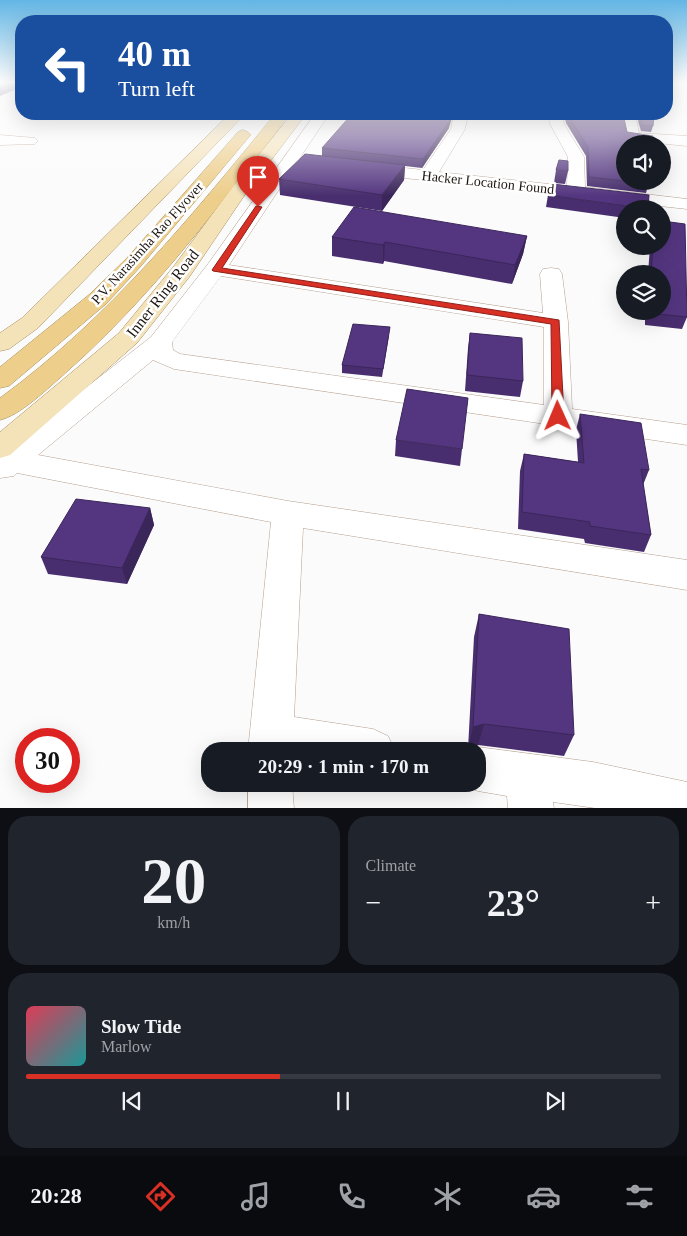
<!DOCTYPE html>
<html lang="en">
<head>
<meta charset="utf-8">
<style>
  body { margin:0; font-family:Georgia,serif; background:#20242c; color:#f1f3f6; height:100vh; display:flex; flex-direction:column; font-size:19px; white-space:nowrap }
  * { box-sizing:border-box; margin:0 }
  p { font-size:16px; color:#9ea1a6 }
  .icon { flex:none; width:28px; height:28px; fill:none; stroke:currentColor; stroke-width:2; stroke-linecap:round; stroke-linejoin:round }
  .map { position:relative; height:808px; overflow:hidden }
  .sheet { display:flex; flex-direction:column; gap:8px; padding:8px; background:#0d0f14; flex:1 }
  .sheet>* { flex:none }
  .top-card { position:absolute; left:15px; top:15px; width:658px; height:105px; border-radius:20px; box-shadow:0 5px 20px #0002; background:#1a4fa0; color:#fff; overflow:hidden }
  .tools { position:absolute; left:616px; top:135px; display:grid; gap:10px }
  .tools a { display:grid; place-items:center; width:55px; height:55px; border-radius:50%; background:#171b24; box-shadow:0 5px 20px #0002; font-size:25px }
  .speed { position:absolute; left:15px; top:728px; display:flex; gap:10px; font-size:25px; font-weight:700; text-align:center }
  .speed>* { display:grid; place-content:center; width:65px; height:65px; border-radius:50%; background:#171b24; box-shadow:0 5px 20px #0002; line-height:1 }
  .speed .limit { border:8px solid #d22; background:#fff; color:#111 }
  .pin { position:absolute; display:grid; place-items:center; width:42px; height:42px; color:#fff; margin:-51px -21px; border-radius:50% 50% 50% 0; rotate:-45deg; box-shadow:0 0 5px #0007 }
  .pin .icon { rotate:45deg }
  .me { position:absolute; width:55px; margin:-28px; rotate:359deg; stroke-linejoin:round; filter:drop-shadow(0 0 4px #0008) }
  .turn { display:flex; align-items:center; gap:18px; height:105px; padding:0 20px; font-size:22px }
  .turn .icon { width:65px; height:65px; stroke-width:2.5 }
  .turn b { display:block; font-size:35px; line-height:42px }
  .big { font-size:38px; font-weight:700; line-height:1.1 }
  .sheet .tile { flex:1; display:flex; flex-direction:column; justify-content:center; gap:8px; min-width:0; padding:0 18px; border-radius:20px; background:#20242c }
  .sheet .dial { align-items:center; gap:0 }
  .dial b { font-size:65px; line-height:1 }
  .song { display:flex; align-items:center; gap:15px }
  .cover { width:60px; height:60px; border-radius:8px; background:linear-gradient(135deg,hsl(350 70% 55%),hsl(180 70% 35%)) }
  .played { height:5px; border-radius:2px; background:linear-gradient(90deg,#d93025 40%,#363941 40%) }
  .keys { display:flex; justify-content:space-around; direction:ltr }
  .heat { display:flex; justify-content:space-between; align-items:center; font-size:28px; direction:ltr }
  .sheet .tiles { flex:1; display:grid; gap:8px; grid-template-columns:1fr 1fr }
  .tile:last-child { grid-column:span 2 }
  .trip { position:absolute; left:201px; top:742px; width:285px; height:50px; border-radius:20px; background:#171b24; box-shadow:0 5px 20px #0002; font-weight:700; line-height:50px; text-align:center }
  .menu { display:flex; height:80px; justify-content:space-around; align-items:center; background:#090b0e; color:#9ea1a6 }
  .menu .icon { width:35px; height:35px }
  .menu .active { color:#d93025 }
  .menu b { font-size:22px; color:#f1f3f6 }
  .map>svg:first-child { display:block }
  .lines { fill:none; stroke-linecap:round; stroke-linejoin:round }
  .street-casing { stroke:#b59e8d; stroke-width:1 }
  .primary-casing { stroke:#a48d5f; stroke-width:1 }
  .highway-casing { stroke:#a48d5f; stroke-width:1 }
  .street { fill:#fff; fill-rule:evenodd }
  .primary { fill:#f4e2b9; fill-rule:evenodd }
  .highway { fill:#edce8b; fill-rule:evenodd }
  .wall { fill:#482e6e }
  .shaded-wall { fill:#3b265a }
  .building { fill:#543680; stroke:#3b265a }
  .route { fill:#d93025; stroke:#8d1f18 }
  .labels { text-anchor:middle; stroke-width:5; stroke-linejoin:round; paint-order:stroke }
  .far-street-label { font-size:14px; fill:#1d140e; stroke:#fff }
  .street-label { font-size:16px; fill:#1d140e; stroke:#fff }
</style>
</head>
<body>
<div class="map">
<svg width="687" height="809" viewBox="0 0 687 809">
  <rect width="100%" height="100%" fill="#fbfbfb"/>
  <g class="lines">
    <defs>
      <g id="street">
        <path d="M315,114H329L229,265L543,313L540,274L543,269L551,268L559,269L562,274L568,322L572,409L687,425V445L174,369L153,360L38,455L288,501L687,560V590L303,528L294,717L373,729L388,736L395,751H248L271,522L17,473L14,476L0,478V448L6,450L151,337L208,264ZM221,276L544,327V405L180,354L173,350L172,342Z"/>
        <path d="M454,114H468L465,129L439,172L567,186L568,157L550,124L548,114H562L564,124L584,157L585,187L687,199V209L368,174L362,173L360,169L362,165L368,164L423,170L451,129Z"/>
        <path d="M621,114H635L639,133L687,136V146L627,140Z"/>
        <path d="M0,135L35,138L38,141L35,144L0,145Z"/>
        <path d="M478,747L593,762L687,782V809H602L553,802L554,809H508L507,796L478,791L462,785L478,784V751H467Z"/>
        <path d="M248,784H292L294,809H248Z"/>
      </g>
      <g id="primary">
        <path d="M230,114H245L38,328L9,349L0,351V333L22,318Z"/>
        <path d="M292,114H306L244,196L190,276L137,343L10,455L0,458V432L119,333L174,266L231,189Z"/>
      </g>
      <g id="highway">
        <path d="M275,114H289C273,138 254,160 236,183C183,253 127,319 61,377C45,391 20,415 0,420V398C108,319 191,217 275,114Z"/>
        <path d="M243,130L248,132L251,135L248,138L141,266L106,304L9,386L0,388V367L90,294L127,258L238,132Z"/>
      </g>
    </defs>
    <!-- street casing -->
    <use href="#street" class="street-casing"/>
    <!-- primary casing -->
    <use href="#primary" class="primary-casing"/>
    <!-- highway casing -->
    <use href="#highway" class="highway-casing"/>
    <!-- street -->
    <use href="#street" class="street"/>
    <!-- primary -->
    <use href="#primary" class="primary"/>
    <!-- highway -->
    <use href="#highway" class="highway"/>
  </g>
  <!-- wall -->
  <g class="wall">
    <path d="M564,114H623L625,144V181H649L646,193L587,186L586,156L566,123Z"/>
    <path d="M640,115L653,126L651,132L641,131L638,121Z"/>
    <path d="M449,128L422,168L405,166L404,180L382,211L280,195L279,179L322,156V148Z"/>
    <path d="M556,170L568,171L565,184L554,183Z"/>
    <path d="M548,195L648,209H625V218L546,207Z"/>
    <path d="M527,236L523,254L512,284L384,261L383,264L332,256V237Z"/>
    <path d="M650,246H662L687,317L682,329L645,325V311H662V274H648Z"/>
    <path d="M470,333L523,381L520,397L465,391L468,348Z"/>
    <path d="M389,335L382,377L342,373V365Z"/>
    <path d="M580,414L649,470L643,485L651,535L644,552L585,543L584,539L518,529L520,471L524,454L578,462L576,430Z"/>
    <path d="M396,440L462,449L460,466L395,456Z"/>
    <path d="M150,508L154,525L127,584L48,574L41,557Z"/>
    <path d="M479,614L574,735L564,756L478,745L468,749L474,637Z"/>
  </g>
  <!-- shaded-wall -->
  <g class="shaded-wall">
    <path d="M10,83H21V87L0,96V88Z"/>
    <path d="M451,114H453L449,128L422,168L423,159Z"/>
    <path d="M405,165L404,180L382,211V195Z"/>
    <path d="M527,236L523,254L512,284L515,265Z"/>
    <path d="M385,242L384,261L383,264V245Z"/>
    <path d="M150,508L154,525L127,584L122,568Z"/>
    <path d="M484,724L478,745L468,749L473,727Z"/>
  </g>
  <!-- building -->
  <g class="building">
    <path d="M0,83H10L0,88Z"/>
    <path d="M352,114H451L450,120L423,159L322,148Z"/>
    <path d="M567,114H623L627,132L653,136L652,144H625V181L589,177L588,147Z"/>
    <path d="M640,115L654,116L653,126L642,125Z"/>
    <path d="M305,154L405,165L382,195L279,179Z"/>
    <path d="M559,160L568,161V171L556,170Z"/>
    <path d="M629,181H649V183Z"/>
    <path d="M552,184L649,195L648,209L548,195Z"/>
    <path d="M354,207L527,236L515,265L385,242L383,245L332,237Z"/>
    <path d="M662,221L685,224L687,317L649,313V311H662V274H651L653,246H662Z"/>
    <path d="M353,324L390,327L383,369L342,365Z"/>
    <path d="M470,333L522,338L523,381L467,375Z"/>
    <path d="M407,389L468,398L462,449L396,440Z"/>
    <path d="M580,414L641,423L649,470L641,469L651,535L590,526V522L522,512L524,454L584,463Z"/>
    <path d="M76,499L150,508L122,568L41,557Z"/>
    <path d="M479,614L569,629L574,735L484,724L473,727Z"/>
  </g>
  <!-- sky -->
  <linearGradient id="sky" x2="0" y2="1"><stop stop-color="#63b6e5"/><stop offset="0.42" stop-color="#fdfdfd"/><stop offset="1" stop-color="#fdfdfd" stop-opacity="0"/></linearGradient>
  <rect width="687" height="196" fill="url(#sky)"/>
  <!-- route -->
  <path class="route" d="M256,206L262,207L222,268L559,320L564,416L562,419L558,420L552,416L551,324L213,271L212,270Z"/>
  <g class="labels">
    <!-- far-street labels -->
    <g class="far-street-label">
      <text transform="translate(488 182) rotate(6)" y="5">Hacker Location Found</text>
      <text transform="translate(147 243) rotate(-48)" y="5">P.V. Narasimha Rao Flyover</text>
    </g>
    <!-- street labels -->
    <g class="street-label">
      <text transform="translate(162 293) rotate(-52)" y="6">Inner Ring Road</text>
    </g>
  </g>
</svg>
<div class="tools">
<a><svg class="icon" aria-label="sound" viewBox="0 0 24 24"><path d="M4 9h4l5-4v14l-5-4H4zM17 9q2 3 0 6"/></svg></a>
<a><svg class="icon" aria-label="search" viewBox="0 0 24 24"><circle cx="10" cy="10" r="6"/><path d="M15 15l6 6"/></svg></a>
<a><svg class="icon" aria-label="layers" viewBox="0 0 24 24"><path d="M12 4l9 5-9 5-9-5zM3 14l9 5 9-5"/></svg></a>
</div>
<div class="speed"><div class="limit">30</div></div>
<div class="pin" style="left:258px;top:207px;background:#d93025"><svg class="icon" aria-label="arrive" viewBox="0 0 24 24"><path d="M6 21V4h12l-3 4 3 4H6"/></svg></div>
<svg class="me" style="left:558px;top:416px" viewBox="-20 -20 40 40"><path d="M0-17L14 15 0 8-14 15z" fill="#d93025" stroke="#fff" stroke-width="4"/></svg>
<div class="trip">20:29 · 1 min · 170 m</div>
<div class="top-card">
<div class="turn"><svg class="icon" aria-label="left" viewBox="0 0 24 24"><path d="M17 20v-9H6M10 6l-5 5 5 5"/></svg><div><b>40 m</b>Turn left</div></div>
</div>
</div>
<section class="sheet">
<div class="tiles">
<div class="tile dial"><b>20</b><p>km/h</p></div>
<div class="tile"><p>Climate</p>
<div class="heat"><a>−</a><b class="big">23°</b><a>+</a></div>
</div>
<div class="tile">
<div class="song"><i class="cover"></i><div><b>Slow Tide</b><p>Marlow</p></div></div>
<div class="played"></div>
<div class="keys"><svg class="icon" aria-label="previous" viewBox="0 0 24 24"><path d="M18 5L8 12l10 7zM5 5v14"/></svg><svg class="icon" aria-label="pause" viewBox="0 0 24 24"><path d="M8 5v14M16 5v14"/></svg><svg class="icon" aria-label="next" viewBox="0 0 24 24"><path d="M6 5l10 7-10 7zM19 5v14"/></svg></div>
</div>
</div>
</section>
<nav class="menu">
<b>20:28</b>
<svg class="icon active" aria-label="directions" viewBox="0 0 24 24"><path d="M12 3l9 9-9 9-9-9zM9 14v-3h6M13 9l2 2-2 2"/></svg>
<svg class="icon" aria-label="music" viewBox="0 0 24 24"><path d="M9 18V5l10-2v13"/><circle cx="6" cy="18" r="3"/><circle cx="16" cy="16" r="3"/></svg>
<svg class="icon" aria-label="phone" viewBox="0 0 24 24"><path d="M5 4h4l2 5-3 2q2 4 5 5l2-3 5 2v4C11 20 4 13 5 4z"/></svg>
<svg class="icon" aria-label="climate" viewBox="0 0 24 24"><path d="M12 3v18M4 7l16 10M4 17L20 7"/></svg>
<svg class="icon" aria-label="car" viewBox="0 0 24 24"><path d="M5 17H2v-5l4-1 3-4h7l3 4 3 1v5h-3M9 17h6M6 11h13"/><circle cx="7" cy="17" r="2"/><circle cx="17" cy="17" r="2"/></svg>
<svg class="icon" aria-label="filters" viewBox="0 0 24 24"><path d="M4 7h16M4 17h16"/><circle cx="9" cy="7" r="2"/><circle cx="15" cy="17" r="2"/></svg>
</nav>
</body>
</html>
